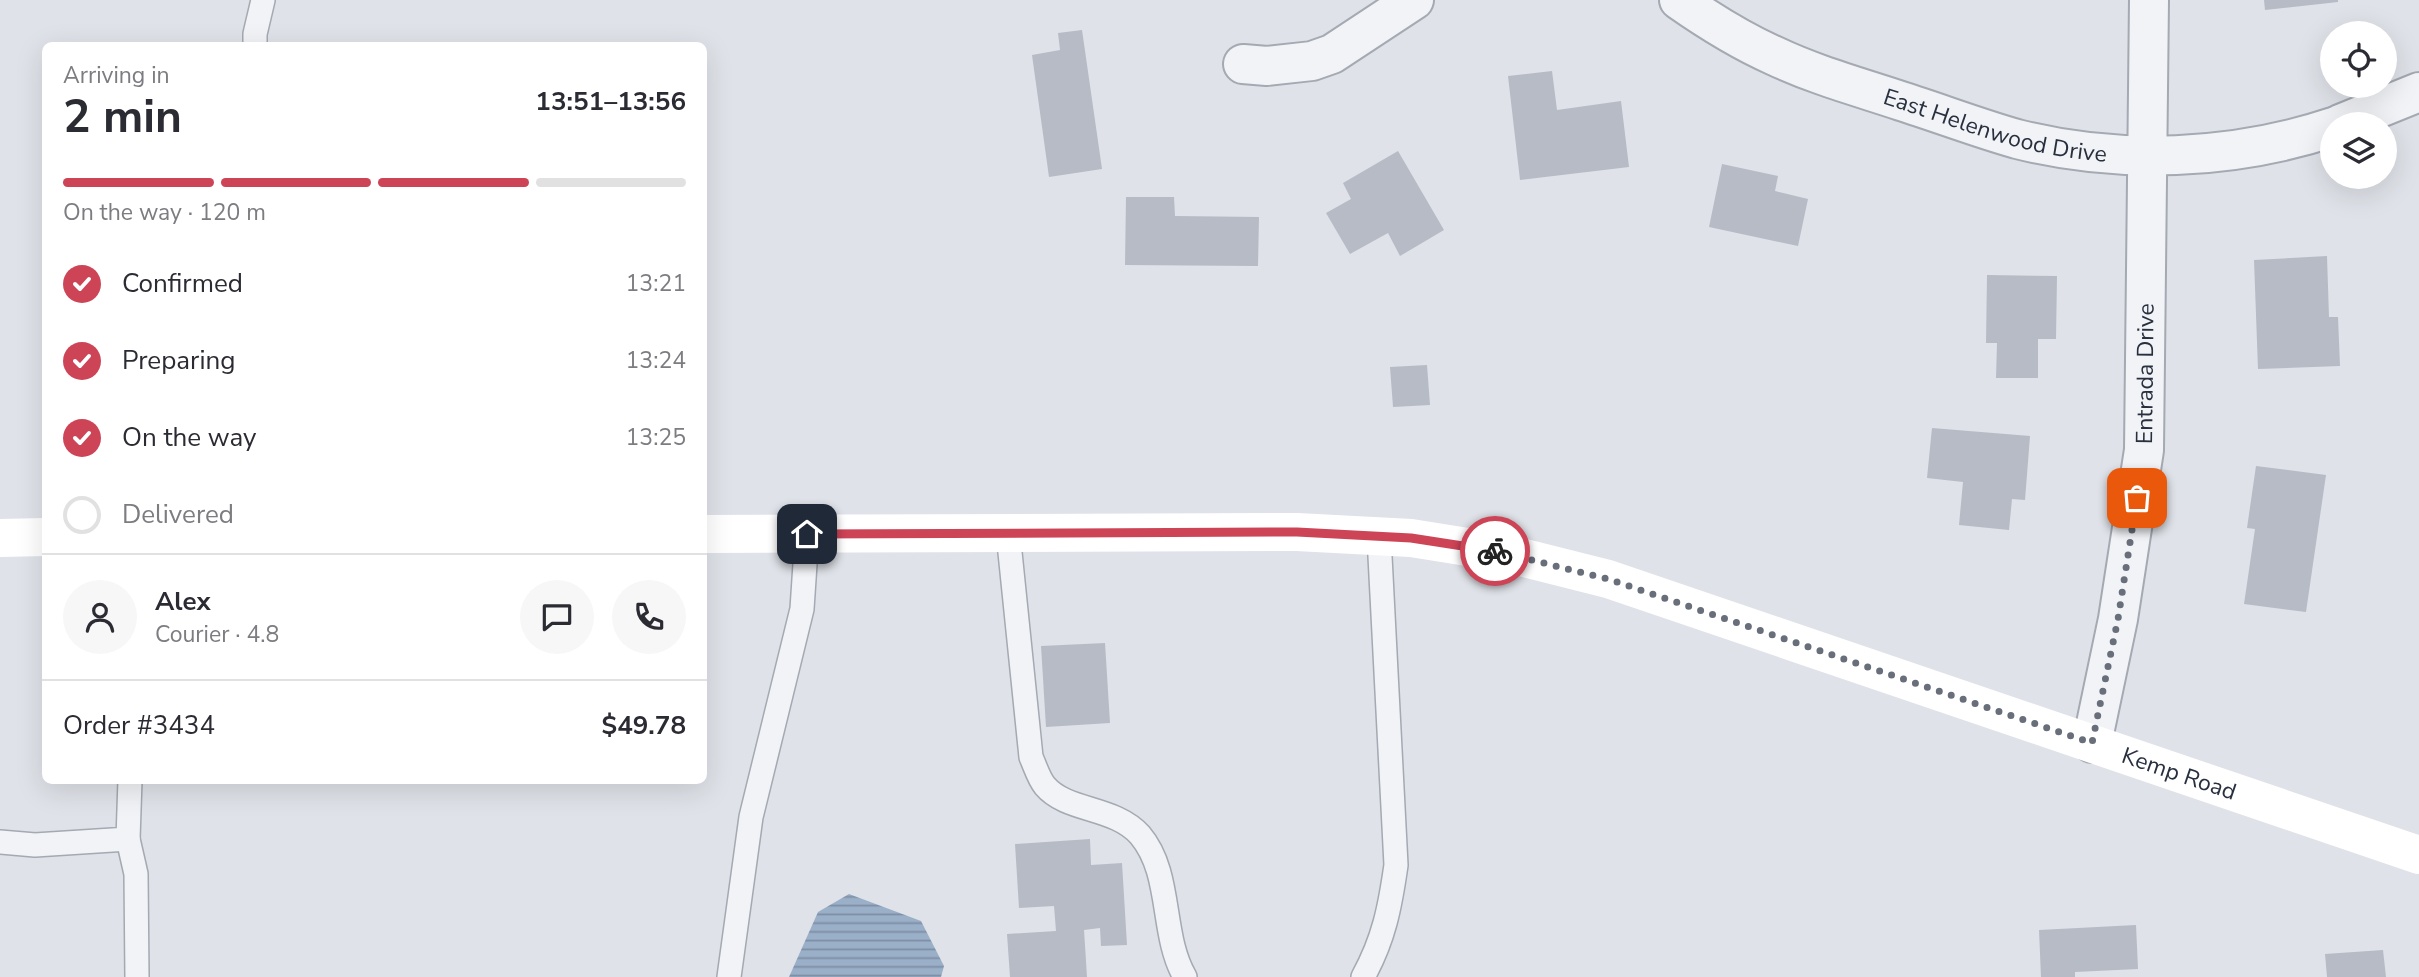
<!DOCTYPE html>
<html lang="en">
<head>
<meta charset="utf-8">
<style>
	:root { --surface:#fff; --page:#f7f7f7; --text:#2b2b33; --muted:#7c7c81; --line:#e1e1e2; --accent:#cd4456 }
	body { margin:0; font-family:"Nunito Sans",sans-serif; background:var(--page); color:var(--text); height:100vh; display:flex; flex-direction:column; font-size:26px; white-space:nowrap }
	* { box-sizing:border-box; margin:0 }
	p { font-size:23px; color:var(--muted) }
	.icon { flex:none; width:38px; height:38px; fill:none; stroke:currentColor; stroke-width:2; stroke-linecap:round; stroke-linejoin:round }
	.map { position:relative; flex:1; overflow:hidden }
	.drawer { position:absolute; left:42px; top:42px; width:665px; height:742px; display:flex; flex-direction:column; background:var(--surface); border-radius:10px; box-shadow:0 7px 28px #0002 }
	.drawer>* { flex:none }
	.buttons { position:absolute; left:2320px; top:21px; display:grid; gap:14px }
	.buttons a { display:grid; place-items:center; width:77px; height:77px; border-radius:50%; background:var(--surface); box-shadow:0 7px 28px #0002; font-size:35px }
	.pin { position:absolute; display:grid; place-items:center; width:60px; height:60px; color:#fff; margin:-30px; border-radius:14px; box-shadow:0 4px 10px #0006 }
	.courier { position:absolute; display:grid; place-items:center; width:70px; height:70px; margin:-35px; border:5px solid #cd4456; border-radius:50%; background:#fff; color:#222; box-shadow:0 2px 9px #0007 }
	.overview em { font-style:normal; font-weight:700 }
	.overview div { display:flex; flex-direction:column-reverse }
	.overview { display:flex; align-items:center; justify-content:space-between; height:119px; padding:0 21px }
	h1 { font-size:46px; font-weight:700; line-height:52px }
	.bar { display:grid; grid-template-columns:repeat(4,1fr); gap:10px 7px; align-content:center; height:84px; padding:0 21px }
	.bar i { height:9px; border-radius:5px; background:var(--line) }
	.bar .current { background:var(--accent) }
	.bar p { grid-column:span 4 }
	.line { display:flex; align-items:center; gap:18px; padding:0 21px; border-top:2px solid var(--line) }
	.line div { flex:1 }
	.round { display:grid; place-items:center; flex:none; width:74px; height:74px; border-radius:37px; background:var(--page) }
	ol { padding:0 21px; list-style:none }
	li { display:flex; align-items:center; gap:21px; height:77px }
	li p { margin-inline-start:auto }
	li .icon { padding:7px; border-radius:50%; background:var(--accent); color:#fff; stroke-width:4 }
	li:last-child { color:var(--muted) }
	li i { width:38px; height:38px; border:4px solid var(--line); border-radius:50% }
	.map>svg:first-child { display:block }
	.water { fill:url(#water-rules) }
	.building { fill:#b6bbc5 }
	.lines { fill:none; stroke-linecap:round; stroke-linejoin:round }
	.service-casing { stroke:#a4a9b2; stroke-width:26 }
	.minor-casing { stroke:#a4a9b2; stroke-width:42 }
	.service { stroke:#f1f3f6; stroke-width:23 }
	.minor { stroke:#f1f3f6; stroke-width:38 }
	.secondary { stroke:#fff; stroke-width:38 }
	.done { stroke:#686e7a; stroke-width:7; stroke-dasharray:0 12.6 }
	.route { stroke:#cd4456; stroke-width:9 }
	.labels { text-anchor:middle; stroke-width:7; stroke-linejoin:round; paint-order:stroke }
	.street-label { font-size:23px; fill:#28303f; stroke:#eef1f6 }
</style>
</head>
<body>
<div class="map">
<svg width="2419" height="977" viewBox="0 0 2419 977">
	<defs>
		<pattern id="water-rules" width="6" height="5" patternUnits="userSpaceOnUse" patternTransform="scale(1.75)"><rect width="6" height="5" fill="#9aafc8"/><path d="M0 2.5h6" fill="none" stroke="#7e8fa4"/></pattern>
	</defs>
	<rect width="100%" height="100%" fill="#dfe2e8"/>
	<path class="water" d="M849,894L921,921L944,966L941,977H789L818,912Z"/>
	<g class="building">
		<path d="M2264,0H2338V2L2265,10Z"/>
		<path d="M1082,30L1102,169L1049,177L1032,55L1060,50L1058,33Z"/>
		<path d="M1552,71L1557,110L1621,101L1629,167L1520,180L1508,76Z"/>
		<path d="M1398,151L1444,230L1400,256L1388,233L1350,254L1326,213L1351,199L1343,183Z"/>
		<path d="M1722,164L1778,176L1775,191L1808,199L1798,246L1709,227Z"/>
		<path d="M1126,197H1174L1175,216L1259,217L1258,266L1125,265Z"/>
		<path d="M2327,256L2329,317H2338L2340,366L2258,369L2254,260Z"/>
		<path d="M1987,275L2057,276L2056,339H2038V378H1996L1997,343H1986Z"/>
		<path d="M1427,365L1430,405L1393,407L1390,367Z"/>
		<path d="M1932,428L2030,436L2025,500L2012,499L2009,530L1959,525L1963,482L1927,478Z"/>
		<path d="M2256,466L2326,475L2306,612L2244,604L2255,529L2247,528Z"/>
		<path d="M1105,643L1110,723L1046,727L1041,646Z"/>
		<path d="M1090,839L1091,865L1122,863L1127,945L1101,946L1100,928L1084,930L1087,977H1010L1007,934L1056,931L1054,906L1019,908L1015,844Z"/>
		<path d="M2136,925L2138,969L2075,972V977H2041L2039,930Z"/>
		<path d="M2383,950L2386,977H2327L2325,954Z"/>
	</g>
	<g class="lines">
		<g class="service-casing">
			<g id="service">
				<path d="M255,46V34L263,0"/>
				<path d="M1008,533L1031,757C1035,766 1039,779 1045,786C1067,812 1114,806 1140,835C1173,874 1160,934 1185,977"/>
				<path d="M128,839L136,874L137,977"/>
				<path d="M0,842L35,845L128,839L130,780"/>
				<path d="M729,977L751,817L802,609L807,534"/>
				<path d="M1363,977C1384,939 1390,907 1396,865L1379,537"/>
			</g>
		</g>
		<g class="minor-casing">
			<g id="minor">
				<path id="s1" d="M1679,0C1709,21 1741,41 1775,56C1815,75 1859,87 1901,101C1939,113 1978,128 2017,139C2119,165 2234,160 2333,127"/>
				<path d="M1243,64L1267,66L1312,61L1332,54L1414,0"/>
				<path d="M2340,124L2419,92"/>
				<path id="s2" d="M2092,743L2118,619L2144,450L2149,0"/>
			</g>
		</g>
		<use href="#service" class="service"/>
		<use href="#minor" class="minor"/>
		<g class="secondary">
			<path id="s3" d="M704,534L1297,532L1411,538L1505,553L1608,579L2419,855"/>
			<path d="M0,538L46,537"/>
		</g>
	</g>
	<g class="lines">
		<path class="done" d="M1495,551L1608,579L2092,743L2118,619L2137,498"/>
		<path class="route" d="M807,534L1297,532L1411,538L1495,551"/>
	</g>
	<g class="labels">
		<g class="street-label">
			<text dy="8" stroke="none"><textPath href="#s1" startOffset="343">East Helenwood Drive</textPath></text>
			<text dy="8" stroke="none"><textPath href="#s2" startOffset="374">Entrada Drive</textPath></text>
			<text dy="8" stroke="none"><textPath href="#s3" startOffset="1512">Kemp Road</textPath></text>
		</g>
	</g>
</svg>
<div class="buttons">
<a><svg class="icon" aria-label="locate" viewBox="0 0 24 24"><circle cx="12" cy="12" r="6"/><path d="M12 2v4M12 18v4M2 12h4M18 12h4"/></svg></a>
<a><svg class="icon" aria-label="layers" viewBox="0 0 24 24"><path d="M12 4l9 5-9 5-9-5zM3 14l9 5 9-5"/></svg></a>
</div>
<div class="pin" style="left:2137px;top:498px;background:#ea580c"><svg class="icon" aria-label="bag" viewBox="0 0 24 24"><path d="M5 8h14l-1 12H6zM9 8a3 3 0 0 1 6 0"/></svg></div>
<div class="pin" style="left:807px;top:534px;background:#1f2937"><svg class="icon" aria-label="home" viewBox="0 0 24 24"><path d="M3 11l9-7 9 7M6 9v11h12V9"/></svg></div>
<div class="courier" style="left:1495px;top:551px"><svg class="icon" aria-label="bike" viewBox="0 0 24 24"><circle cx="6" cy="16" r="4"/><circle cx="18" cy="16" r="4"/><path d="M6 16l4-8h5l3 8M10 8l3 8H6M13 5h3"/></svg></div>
<section class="drawer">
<div class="overview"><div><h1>2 min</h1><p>Arriving in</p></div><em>13:51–13:56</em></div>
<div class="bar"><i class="current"></i><i class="current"></i><i class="current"></i><i></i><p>On the way · 120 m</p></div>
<ol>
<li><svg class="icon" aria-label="check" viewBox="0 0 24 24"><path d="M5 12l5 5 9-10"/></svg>Confirmed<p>13:21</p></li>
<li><svg class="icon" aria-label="check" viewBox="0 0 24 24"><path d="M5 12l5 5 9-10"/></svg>Preparing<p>13:24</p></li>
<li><svg class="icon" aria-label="check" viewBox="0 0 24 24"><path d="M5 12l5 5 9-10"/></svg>On the way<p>13:25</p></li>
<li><i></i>Delivered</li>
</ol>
<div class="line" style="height:126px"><a class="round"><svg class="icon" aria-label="person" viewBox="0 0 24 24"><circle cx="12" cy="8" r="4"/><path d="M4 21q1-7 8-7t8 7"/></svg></a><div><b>Alex</b><p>Courier · 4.8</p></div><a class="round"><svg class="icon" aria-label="chat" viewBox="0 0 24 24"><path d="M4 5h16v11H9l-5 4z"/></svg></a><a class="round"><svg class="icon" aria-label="phone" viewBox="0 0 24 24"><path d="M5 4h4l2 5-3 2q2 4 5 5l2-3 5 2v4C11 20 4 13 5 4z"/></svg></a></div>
<div class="line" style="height:91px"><div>Order #3434</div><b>$49.78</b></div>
</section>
</div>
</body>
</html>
